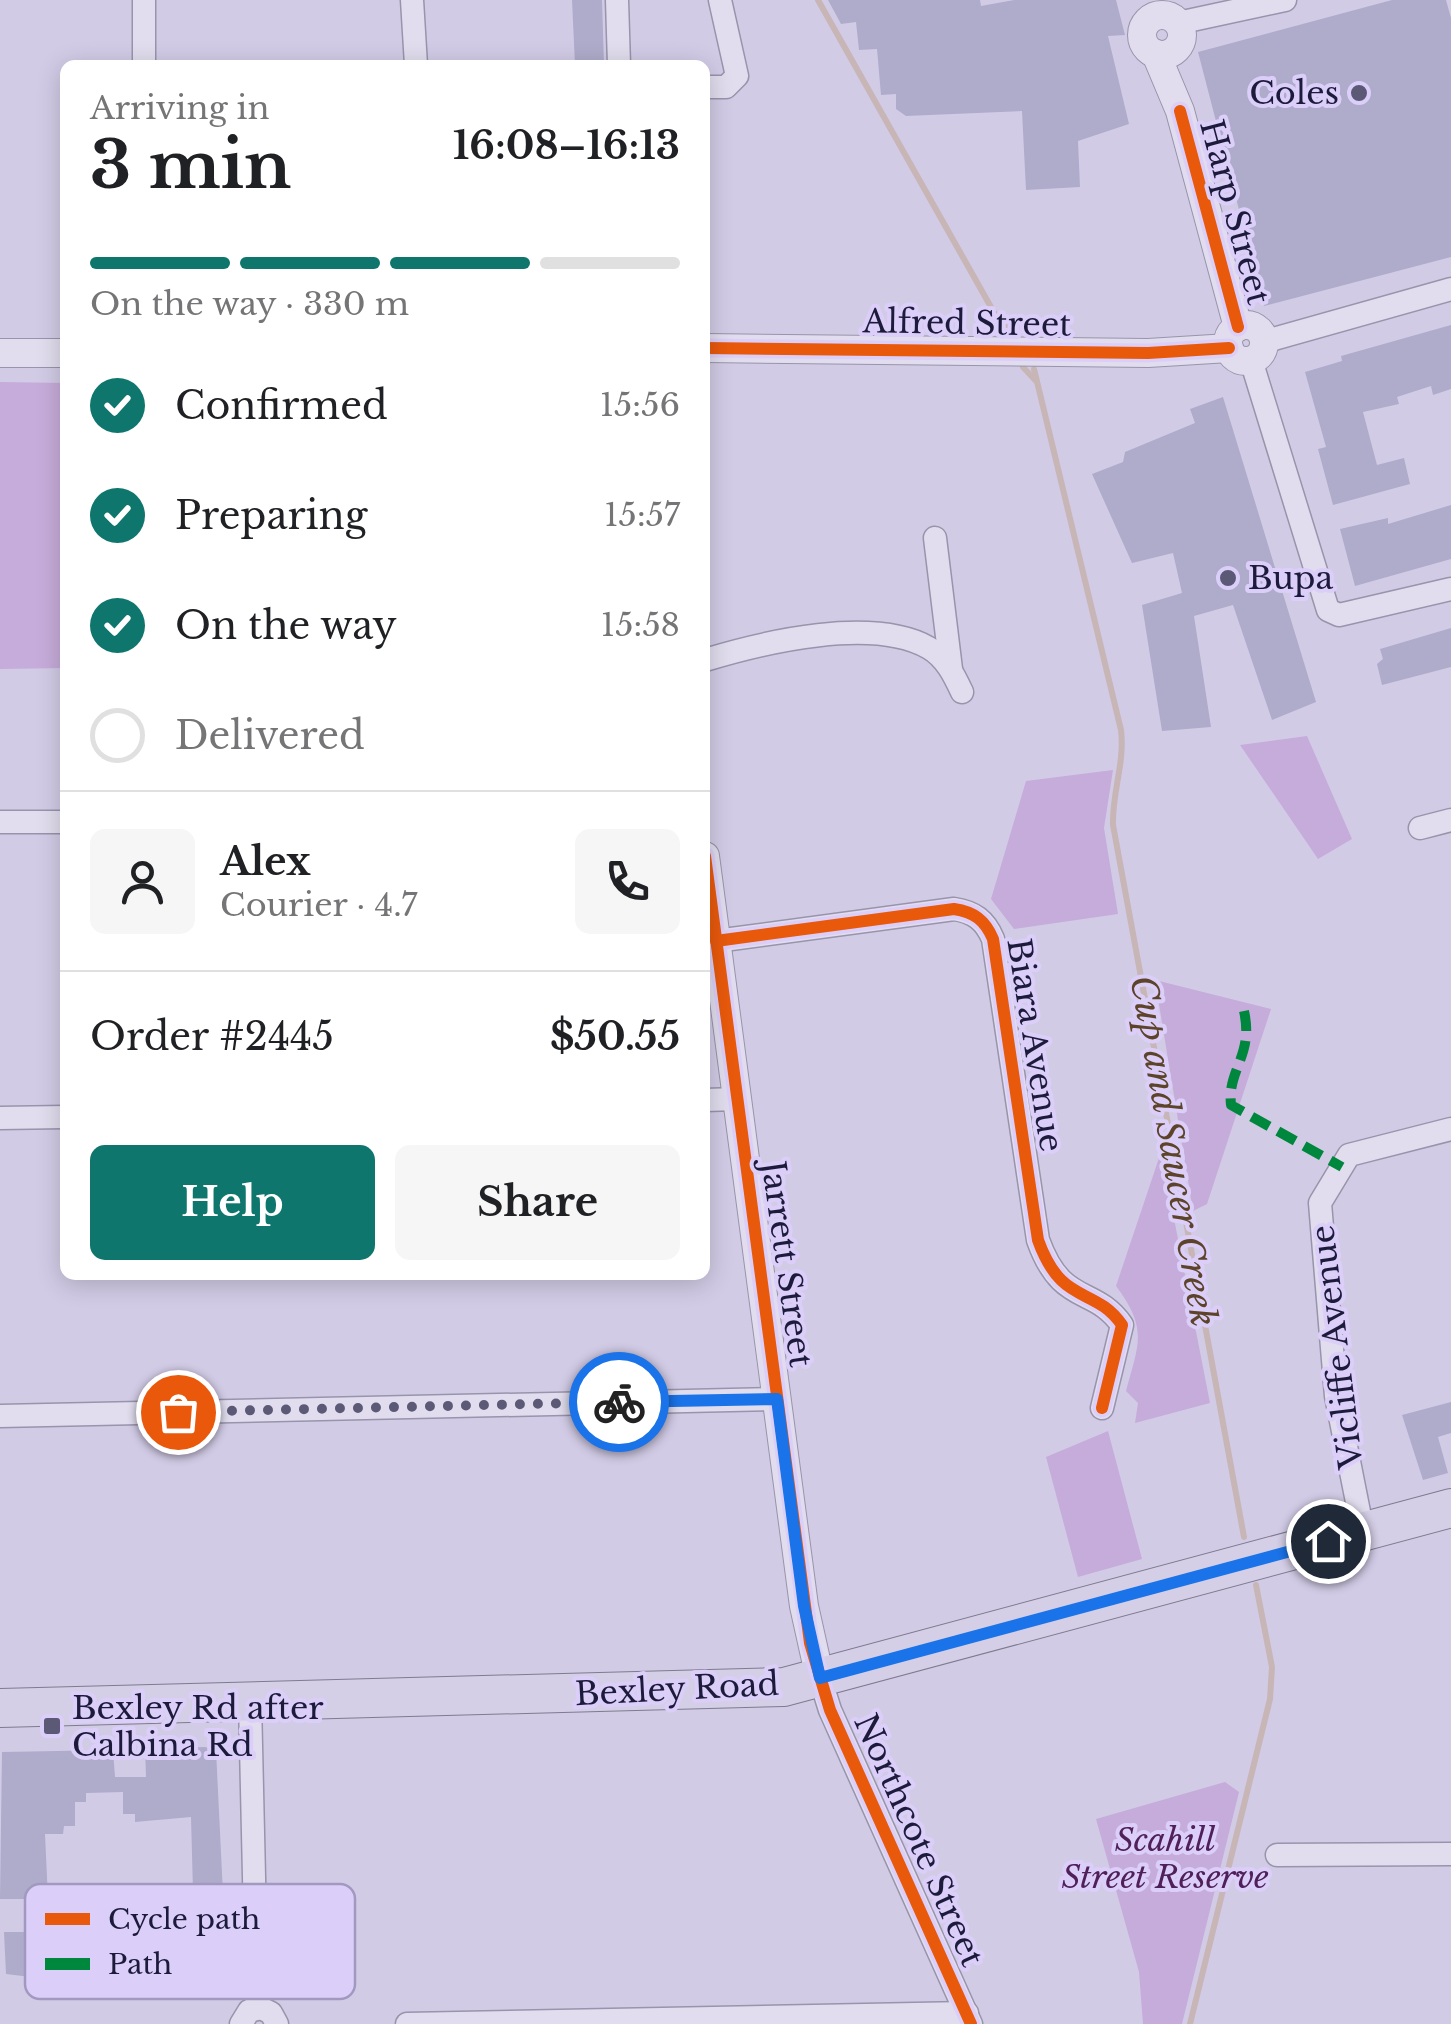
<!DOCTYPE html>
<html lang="en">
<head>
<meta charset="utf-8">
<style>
	:root { --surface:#fff; --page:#f6f6f6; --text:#202124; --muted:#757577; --line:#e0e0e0; --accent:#0f766e }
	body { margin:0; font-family:"Libre Baskerville",serif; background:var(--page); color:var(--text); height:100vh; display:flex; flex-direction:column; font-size:38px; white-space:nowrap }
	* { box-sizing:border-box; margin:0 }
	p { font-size:32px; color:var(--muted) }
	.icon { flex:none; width:55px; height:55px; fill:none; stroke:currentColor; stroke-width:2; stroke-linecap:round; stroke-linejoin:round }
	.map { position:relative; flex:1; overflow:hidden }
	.sheet { position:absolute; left:60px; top:60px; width:650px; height:1220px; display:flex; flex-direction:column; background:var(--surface); border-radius:15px; box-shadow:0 5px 25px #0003 }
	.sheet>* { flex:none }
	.pin { position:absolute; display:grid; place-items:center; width:85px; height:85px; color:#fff; margin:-42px; border:5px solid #fff; border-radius:50%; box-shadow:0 2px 10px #0007 }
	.courier { position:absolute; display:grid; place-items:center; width:100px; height:100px; margin:-50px; border:8px solid #1a73e8; border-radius:50%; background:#fff; color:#222; box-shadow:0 2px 12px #0007 }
	.headline em { font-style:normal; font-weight:700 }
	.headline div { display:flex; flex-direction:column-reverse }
	.headline { display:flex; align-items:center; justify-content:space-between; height:170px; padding:0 30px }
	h1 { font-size:65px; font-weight:700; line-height:75px }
	.bar { display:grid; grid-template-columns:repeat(4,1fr); gap:15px 10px; align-content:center; height:120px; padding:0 30px }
	.bar i { height:12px; border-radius:8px; background:var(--line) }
	.bar .on { background:var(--accent) }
	.bar p { grid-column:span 4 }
	.line { display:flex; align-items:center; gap:25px; padding:0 30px; border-top:2px solid var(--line) }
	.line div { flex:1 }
	.round { display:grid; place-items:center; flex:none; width:105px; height:105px; border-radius:15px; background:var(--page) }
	ol { padding:0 30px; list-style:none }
	li { display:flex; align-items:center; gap:30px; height:110px }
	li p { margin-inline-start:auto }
	li .icon { padding:10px; border-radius:50%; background:var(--accent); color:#fff; stroke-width:4 }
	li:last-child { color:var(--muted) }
	li i { width:55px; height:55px; border:5px solid var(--line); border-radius:50% }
	.primary-button { display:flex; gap:20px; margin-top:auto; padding:20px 30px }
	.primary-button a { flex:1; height:115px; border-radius:15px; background:var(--accent); color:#fff; font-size:40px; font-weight:700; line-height:115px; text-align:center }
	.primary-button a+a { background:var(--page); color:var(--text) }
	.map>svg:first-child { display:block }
	.green { fill:#c6acda }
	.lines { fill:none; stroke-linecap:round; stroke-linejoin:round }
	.stream { stroke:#c8b5b6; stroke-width:6 }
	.building { fill:#aeacca }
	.minor-casing { stroke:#9894ab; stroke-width:25 }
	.tertiary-casing { stroke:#9894ab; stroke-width:30 }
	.primary-casing { stroke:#7e7b90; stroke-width:40 }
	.minor { stroke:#e1ddee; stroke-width:22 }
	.tertiary { stroke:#e1ddee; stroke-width:28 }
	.primary { stroke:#d4cee6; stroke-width:38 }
	.quiet { stroke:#00873e; stroke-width:10; stroke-dasharray:20 10; stroke-linecap:butt }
	.cycleway-casing { stroke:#dbcff9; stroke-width:19 }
	.cycleway { stroke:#e8590c; stroke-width:12 }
	.done { stroke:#5c5977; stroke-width:10; stroke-dasharray:0 18 }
	.route { stroke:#1a73e8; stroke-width:12 }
	.poi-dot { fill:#5c5977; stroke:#dbcff9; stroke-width:4 }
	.labels { text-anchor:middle; stroke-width:8; stroke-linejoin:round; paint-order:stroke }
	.poi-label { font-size:32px; fill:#1d1b3b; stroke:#dbcff9; text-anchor:start }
	.street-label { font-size:32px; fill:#1d1b3b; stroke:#dbcff9 }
	.park-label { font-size:32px; font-style:italic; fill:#4f2059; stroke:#dbcff9 }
	.water-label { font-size:35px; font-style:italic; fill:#5c4329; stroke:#dbcff9 }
	.key { fill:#dbcff9; stroke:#a299c0; stroke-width:2.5 }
	.key-label { font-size:28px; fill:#1d1b3b }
</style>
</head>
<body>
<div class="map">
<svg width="1451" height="2024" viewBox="0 0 1451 2024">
	<rect width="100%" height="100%" fill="#d2cbe6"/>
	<g class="green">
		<path d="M0,382L65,383V668L0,669Z"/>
		<path d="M1307,736L1352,839L1318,859L1240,745Z"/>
		<path d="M1113,770L1104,828L1118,914L1014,929L991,899L1026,781Z"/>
		<path d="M1155,980L1271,1009L1207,1204L1193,1211Z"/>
		<path d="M1161,1152L1210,1403L1135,1423L1138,1403L1126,1391C1139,1343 1148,1329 1116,1286Z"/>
		<path d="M1108,1431L1142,1559L1078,1577L1046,1457Z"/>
		<path d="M1225,1782L1239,1792L1182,2024H1143L1139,1972L1096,1819Z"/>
	</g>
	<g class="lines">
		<g class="stream">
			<path d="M818,0L996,316L1010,328"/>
			<path d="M1023,367L1036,381"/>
			<path d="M1034,369L1121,730C1125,763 1112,792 1113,825L1244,1537"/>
			<path d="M1190,2024L1270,1699L1272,1667L1256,1585"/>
		</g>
	</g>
	<g class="building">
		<path d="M572,0H602L604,65H575Z"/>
		<path d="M828,0H980L981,6L1014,0H1116L1125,35L1108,36L1129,124L1078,141L1080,187L1026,190L1022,111L906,116L896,109V94L881,95L877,49L859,50L856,22L841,24Z"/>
		<path d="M1392,0H1446L1451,18V257L1264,306L1198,52Z"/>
		<path d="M1451,325V389L1433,395L1431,386L1397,397L1399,404L1363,412L1377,465L1404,458L1410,484L1333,505L1318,449L1326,447L1305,372L1342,361L1341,356Z"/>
		<path d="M1223,397L1316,702L1272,720L1233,605L1194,616L1211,727L1162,731L1142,605L1182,593L1173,553L1132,563L1092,474L1123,462L1125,452L1195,423L1190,409Z"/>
		<path d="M1451,505V559L1355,586L1340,529L1388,518V524Z"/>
		<path d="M1451,628V667L1382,685L1377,664L1383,659L1380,649Z"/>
		<path d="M1451,1402V1433L1438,1437L1448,1473L1423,1480L1402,1415Z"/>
		<path d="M205,1747L216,1750L225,1935L206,1936L208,1892H193L191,1817L135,1822V1814H123V1792L86,1793V1802H75V1826H64L63,1834H45L48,1899H0L2,1752L113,1750L115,1777H146L145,1749Z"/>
		<path d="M172,1902L175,1940L215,1938L214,1986L187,1987L184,1977L97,1985L6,1974L4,1932H49V1903H88L89,1928L141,1927L142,1905Z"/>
	</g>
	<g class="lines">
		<g class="minor-casing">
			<g id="minor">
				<path d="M144,0V65"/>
				<path d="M412,0L416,65"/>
				<path d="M617,0L619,65"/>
				<path d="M1178,23L1285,0"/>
				<path d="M705,87H726L737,76L720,0"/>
				<path d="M1263,342L1451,289"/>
				<path d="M1251,360L1328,610L1339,615L1451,589"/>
				<path d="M935,538L951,669"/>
				<path d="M705,660C764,642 873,616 929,648C946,658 954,675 962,692"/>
				<path d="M0,822H65"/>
				<path d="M1420,828L1451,820"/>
				<path d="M716,941L954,909C974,912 985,920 993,939L1038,1240C1062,1307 1094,1285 1122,1325L1102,1408"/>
				<path d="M705,1100L737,1099"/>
				<path d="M0,1118L65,1117"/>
				<path d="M0,1416L777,1399"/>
				<path d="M1363,1532L1336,1396L1320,1203L1349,1155L1451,1129"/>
				<path d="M820,1678L830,1710L971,2024"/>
				<path d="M250,1702L257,2008"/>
				<path d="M1277,1855L1451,1854"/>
				<path d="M241,2024L249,2011L261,2008L271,2013L277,2024"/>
				<path d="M407,2024L967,2013"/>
			</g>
		</g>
		<g class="tertiary-casing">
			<g id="tertiary">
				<circle cx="1162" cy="35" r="20"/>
				<path d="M1156,54L1180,111L1238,327"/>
				<circle cx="1246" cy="343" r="18"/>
				<path d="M705,348L1148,353L1229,348"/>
				<path d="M0,353H65"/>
				<path d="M705,856L804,1606L820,1678"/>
			</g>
		</g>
		<g class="primary-casing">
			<path id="primary" d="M0,1708L784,1687L1451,1508"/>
		</g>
		<use href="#minor" class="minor"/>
		<use href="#tertiary" class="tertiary"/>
		<use href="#primary" class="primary"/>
		<path class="quiet" d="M1244,1011C1254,1056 1227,1069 1231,1105L1342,1167"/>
		<g class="cycleway-casing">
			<g id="cycleway">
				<path d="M1180,111L1238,327"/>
				<path d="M705,348L1148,353L1229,348"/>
				<path d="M705,856L810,1643L830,1710L971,2024"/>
				<path d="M716,941L954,909C974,912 985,920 993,939L1038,1240C1062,1307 1094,1285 1122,1325L1102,1408"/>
			</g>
		</g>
		<use href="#cycleway" class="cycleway"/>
	</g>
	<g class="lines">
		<path class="done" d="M178,1412L619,1402"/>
		<path class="route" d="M619,1402L777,1399L804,1606L820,1678L1328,1541"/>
	</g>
	<g class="poi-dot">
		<circle cx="1359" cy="93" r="10"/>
		<circle cx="1228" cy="578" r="10"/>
		<rect x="42" y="1716" width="20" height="20" rx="5"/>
	</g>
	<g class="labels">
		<g class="poi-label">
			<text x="1339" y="104" text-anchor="end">Coles</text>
			<text x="1248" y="589">Bupa</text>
			<text x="72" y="1719">Bexley Rd after<tspan x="72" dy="37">Calbina Rd</tspan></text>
		</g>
		<g class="street-label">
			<text transform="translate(1235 212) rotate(75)" y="11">Harp Street</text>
			<text transform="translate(967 323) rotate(1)" y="11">Alfred Street</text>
			<text transform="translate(1035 1045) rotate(81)" y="11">Biara Avenue</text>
			<text transform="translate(787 1264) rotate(82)" y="11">Jarrett Street</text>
			<text transform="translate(1337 1347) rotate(-97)" y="11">Vicliffe Avenue</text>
			<text transform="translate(677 1689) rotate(-3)" y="11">Bexley Road</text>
			<text transform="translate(919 1840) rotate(66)" y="11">Northcote Street</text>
		</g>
		<g class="park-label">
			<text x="1165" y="1851">Scahill<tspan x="1165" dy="37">Street Reserve</tspan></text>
		</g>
		<g class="water-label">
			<text transform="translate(1173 1151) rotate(80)" y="12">Cup and Saucer Creek</text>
		</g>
	</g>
	<rect x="25" y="1884" width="330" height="115" rx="15" class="key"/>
	<rect x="45" y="1913" width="45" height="12" fill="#e8590c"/>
	<rect x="45" y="1958" width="45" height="12" fill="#00873e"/>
	<g class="key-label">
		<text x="108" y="1929">Cycle path</text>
		<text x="108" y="1974">Path</text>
	</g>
</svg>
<div class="pin" style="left:178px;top:1412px;background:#ea580c"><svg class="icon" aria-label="bag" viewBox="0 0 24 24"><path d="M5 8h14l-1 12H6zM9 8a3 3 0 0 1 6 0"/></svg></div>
<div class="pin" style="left:1328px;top:1541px;background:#1f2937"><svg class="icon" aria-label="home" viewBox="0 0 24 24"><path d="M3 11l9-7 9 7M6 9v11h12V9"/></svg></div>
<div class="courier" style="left:619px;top:1402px"><svg class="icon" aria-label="bike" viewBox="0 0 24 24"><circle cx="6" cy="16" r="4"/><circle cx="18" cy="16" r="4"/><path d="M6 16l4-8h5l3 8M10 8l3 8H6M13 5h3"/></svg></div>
<section class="sheet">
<div class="headline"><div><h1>3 min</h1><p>Arriving in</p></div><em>16:08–16:13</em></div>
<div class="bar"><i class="on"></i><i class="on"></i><i class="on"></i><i></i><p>On the way · 330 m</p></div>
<ol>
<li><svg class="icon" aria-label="check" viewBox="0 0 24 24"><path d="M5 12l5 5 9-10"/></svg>Confirmed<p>15:56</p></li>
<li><svg class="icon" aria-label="check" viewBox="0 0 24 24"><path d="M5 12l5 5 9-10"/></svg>Preparing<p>15:57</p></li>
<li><svg class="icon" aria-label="check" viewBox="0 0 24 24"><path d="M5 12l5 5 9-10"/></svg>On the way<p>15:58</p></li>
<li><i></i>Delivered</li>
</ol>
<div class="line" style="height:180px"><a class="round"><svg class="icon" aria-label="person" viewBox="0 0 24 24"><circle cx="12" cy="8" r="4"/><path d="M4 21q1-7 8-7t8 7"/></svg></a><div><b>Alex</b><p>Courier · 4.7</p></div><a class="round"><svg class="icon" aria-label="phone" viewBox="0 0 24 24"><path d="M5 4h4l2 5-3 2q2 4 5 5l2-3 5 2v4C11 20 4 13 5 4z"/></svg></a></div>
<div class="line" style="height:130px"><div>Order #2445</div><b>$50.55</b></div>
<div class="primary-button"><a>Help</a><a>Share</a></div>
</section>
</div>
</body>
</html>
